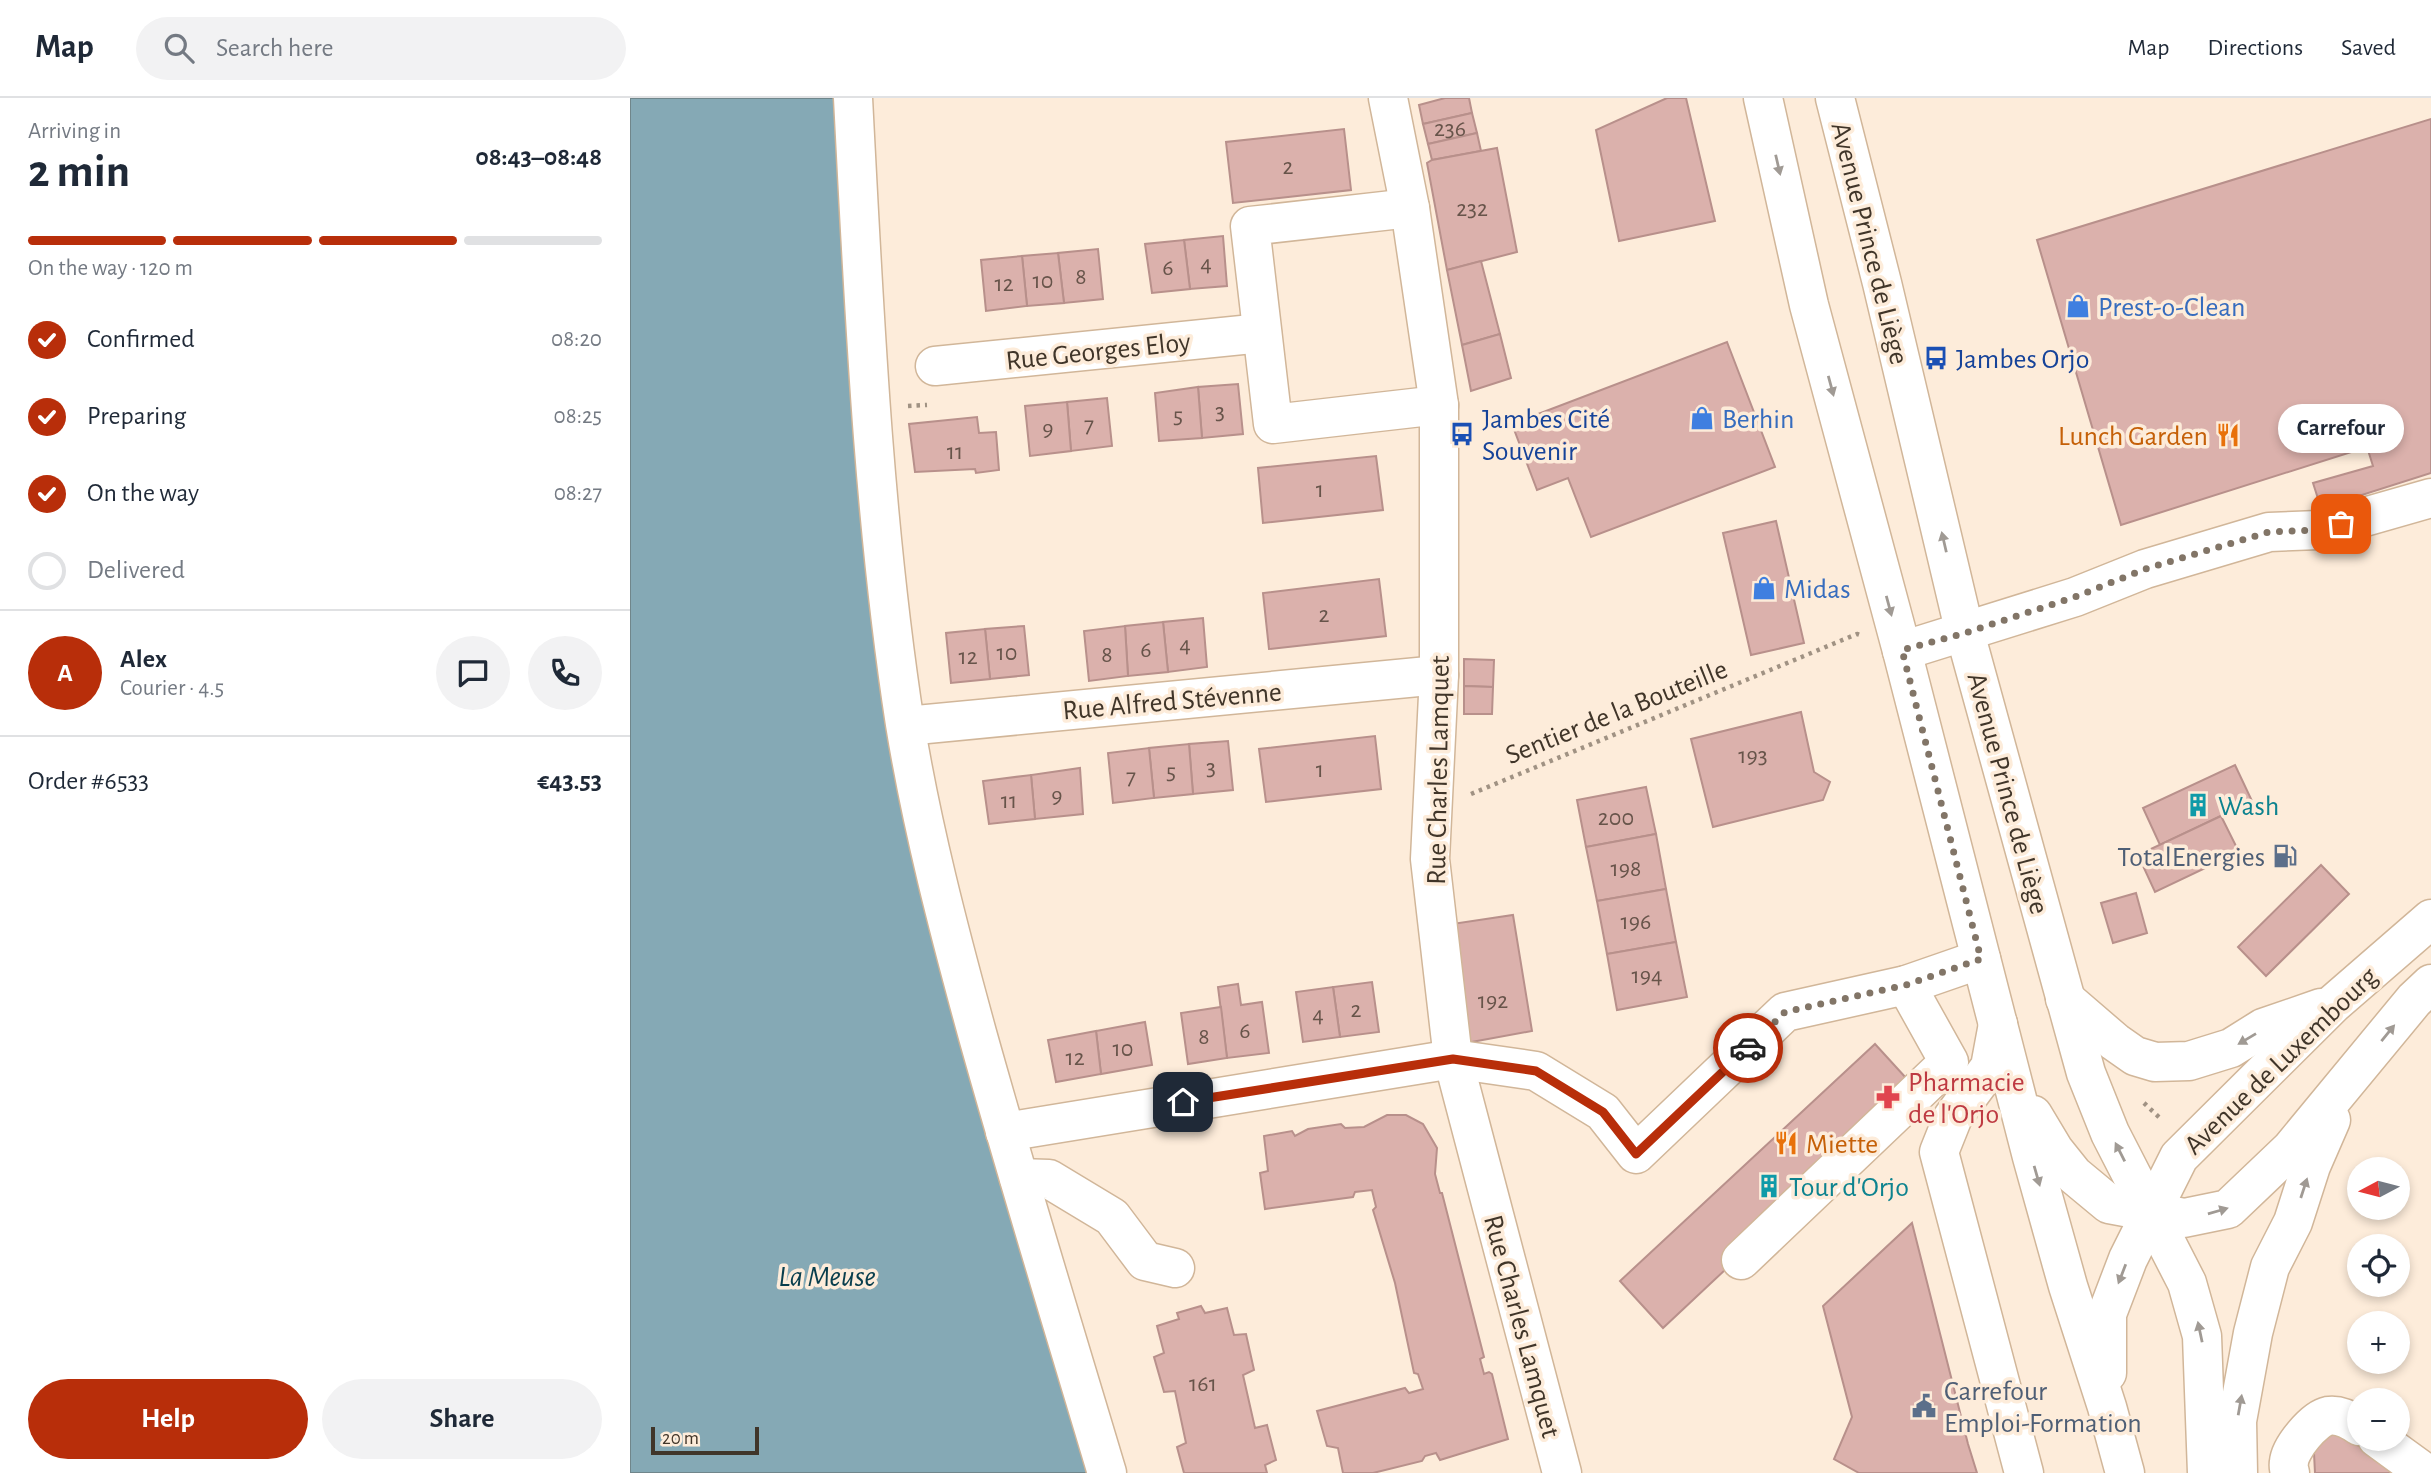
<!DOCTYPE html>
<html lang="en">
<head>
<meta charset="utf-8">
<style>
	:root { --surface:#fff; --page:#f2f2f3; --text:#1f2937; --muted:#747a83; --line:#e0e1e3; --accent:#b82e0a }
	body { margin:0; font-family:"Alegreya Sans",sans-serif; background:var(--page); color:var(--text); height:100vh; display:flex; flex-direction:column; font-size:26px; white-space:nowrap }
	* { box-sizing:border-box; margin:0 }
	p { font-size:23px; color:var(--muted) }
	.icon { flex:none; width:38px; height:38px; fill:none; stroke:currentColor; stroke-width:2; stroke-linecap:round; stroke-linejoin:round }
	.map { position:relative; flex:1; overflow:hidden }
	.drawer { display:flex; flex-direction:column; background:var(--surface); width:630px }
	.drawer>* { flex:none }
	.needle { width:46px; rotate:263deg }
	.tools { position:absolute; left:1717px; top:1059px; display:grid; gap:14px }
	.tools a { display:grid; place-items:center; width:63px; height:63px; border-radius:50%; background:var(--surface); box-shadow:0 4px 10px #0003; font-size:35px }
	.scale { position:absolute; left:21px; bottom:18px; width:108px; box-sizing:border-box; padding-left:7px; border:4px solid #403529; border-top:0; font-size:19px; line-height:24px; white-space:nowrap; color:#403529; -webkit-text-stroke:5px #fdecda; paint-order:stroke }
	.pin { position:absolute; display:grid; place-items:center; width:60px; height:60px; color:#fff; margin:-30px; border-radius:14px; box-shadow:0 4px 10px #0006 }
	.courier { position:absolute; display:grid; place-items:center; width:70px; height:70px; margin:-35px; border:5px solid #b82e0a; border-radius:50%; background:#fff; color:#222; box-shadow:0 2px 9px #0007 }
	.bubble { position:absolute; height:49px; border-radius:24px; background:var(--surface); box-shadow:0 4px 10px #0003; font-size:23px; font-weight:700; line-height:49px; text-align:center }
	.headline em { font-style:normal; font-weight:700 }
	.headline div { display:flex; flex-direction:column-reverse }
	.headline { display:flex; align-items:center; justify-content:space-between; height:119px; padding:0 28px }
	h1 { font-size:46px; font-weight:700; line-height:52px }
	.bar { display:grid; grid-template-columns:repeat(4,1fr); gap:10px 7px; align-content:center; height:84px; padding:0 28px }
	.bar i { height:9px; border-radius:5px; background:var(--line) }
	.bar .active { background:var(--accent) }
	.bar p { grid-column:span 4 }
	.line { display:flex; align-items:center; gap:18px; padding:0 28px; border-top:2px solid var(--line) }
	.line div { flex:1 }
	.round { display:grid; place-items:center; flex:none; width:74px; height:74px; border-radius:37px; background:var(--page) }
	ol { padding:0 28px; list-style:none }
	li { display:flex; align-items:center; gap:21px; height:77px }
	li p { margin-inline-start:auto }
	li .icon { padding:7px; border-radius:50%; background:var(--accent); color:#fff; stroke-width:4 }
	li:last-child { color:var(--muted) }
	li i { width:38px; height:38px; border:4px solid var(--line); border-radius:50% }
	.primary-button { display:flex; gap:14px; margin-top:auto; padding:14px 28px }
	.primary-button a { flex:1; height:80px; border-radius:42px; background:var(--accent); color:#fff; font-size:28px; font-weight:700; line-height:80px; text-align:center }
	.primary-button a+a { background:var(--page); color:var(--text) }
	header { display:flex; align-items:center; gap:42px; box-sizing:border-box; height:98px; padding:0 35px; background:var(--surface); border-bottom:2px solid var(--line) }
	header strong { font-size:33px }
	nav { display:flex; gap:38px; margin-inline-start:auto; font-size:24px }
	.search { width:490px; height:63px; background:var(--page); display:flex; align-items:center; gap:18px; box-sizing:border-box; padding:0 24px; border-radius:38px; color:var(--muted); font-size:26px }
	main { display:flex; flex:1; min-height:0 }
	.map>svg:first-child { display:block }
	.water { fill:#85a9b5; stroke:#70868b; stroke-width:2 }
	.building { fill:#dbb1ac; stroke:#b8908b; stroke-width:2 }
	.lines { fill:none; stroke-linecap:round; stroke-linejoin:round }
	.minor-casing { stroke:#d1b699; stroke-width:41 }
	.major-casing { stroke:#d1b699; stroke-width:41 }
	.path { stroke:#a09283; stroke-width:4.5; stroke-dasharray:3.5 5; stroke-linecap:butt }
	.minor { stroke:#fff; stroke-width:38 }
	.major { stroke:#fff; stroke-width:38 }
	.oneway { fill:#a09a94 }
	.done { stroke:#827567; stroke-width:7; stroke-dasharray:0 12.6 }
	.route { stroke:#b82e0a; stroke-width:9 }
	.labels { text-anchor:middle; stroke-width:7; stroke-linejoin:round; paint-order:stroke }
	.number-label { font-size:24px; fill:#67544a }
	.street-label { font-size:28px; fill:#403529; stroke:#fdecda }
	.shop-label { font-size:28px; fill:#366cbe; stroke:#fdecda; text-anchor:start }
	.transit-label { font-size:28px; fill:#164399; stroke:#fdecda; text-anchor:start }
	.food-label { font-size:28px; fill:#c56008; stroke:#fdecda; text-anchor:end }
	.culture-label { font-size:28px; fill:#0d838f; stroke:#fdecda; text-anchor:start }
	.service-label { font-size:28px; fill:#4e5e75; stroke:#fdecda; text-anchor:end }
	.health-label { font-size:28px; fill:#be3a42; stroke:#fdecda; text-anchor:start }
	.water-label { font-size:30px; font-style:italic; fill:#093e4d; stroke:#fdecda }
</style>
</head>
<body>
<header>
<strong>Map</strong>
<div class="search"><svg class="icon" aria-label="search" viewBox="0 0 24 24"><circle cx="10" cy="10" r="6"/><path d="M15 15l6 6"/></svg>Search here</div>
<nav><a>Map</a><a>Directions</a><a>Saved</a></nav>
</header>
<main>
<section class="drawer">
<div class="headline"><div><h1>2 min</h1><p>Arriving in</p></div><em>08:43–08:48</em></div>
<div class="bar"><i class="active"></i><i class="active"></i><i class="active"></i><i></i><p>On the way · 120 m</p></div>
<ol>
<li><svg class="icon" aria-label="check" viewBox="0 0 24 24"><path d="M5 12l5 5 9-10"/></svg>Confirmed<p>08:20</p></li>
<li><svg class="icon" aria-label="check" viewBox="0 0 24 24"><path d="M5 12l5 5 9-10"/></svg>Preparing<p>08:25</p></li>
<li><svg class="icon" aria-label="check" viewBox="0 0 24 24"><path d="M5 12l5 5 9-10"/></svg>On the way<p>08:27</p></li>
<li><i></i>Delivered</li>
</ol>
<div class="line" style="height:126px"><b class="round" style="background:var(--accent);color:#fff">A</b><div><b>Alex</b><p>Courier · 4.5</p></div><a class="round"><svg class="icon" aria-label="chat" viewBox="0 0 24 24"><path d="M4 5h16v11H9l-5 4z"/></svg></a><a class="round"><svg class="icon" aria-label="phone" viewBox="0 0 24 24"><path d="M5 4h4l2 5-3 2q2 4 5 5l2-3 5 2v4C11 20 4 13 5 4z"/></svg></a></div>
<div class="line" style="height:91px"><div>Order #6533</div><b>€43.53</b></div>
<div class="primary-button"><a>Help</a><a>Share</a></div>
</section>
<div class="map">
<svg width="1801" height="1375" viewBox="0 0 1801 1375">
	<rect width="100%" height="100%" fill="#fdecda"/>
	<path class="water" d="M0,0H208L234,434L462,1375H0Z"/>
	<g class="building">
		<path d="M815,0H839L842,15L793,26L789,7Z"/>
		<path d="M1037,0H1056L1085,123L989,143L966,32Z"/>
		<path d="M842,15L847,35L798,46L793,26Z"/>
		<path d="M1801,21V375L1691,410L1683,385L1743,368L1737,349L1491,427L1407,142Z"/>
		<path d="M714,31L721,92L603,105L596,44Z"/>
		<path d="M847,35L851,53L802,62L798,46Z"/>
		<path d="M867,50L887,154L817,172L797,65L802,62Z"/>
		<path d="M593,138L597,188L560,191L554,142Z"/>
		<path d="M554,142L560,191L522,195L515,146Z"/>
		<path d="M468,151L473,201L434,205L428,155Z"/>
		<path d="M428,155L434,205L397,208L392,158Z"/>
		<path d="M392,158L397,208L356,213L351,162Z"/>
		<path d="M851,163L870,236L832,247L817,172Z"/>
		<path d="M870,236L881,280L841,293L832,247Z"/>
		<path d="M1097,244L1145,369L961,439L938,380L907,392L882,326Z"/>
		<path d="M608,286L613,336L572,340L568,289Z"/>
		<path d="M568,289L572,340L529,343L525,295Z"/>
		<path d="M477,300L482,348L441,353L437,304Z"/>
		<path d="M437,304L441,353L400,358L395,308Z"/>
		<path d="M347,319L349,335L366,334L369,372L346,375L345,371L285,374L279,326Z"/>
		<path d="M746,358L753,412L633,425L628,370Z"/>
		<path d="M1146,423L1174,545L1121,557L1093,435Z"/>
		<path d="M749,481L756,538L639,551L633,495Z"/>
		<path d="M573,520L577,569L538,574L533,524Z"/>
		<path d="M533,524L538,574L498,578L495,528Z"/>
		<path d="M394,528L399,577L360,581L355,531Z"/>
		<path d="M495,528L498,578L459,583L454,533Z"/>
		<path d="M355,531L360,581L321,585L316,535Z"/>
		<path d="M834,561L864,562L863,589L834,588Z"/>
		<path d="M834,588L863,589L862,616H834Z"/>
		<path d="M1171,614L1184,674L1200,684L1193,702L1083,729L1061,641Z"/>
		<path d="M745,638L751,691L636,704L629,651Z"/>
		<path d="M598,643L603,692L563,696L559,646Z"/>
		<path d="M559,646L563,696L524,700L519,650Z"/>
		<path d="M519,650L524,700L483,705L478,655Z"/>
		<path d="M1605,667L1622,703L1530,747L1513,710Z"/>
		<path d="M450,670L453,716L405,721L401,677Z"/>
		<path d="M401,677L405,721L359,726L353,683Z"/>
		<path d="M1016,689L1026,736L956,749L947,702Z"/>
		<path d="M1591,718L1609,754L1525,794L1508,757Z"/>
		<path d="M1026,736L1036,791L967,803L956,749Z"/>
		<path d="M1691,767L1719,796L1636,878L1608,849Z"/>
		<path d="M1036,791L1046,844L977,856L967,803Z"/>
		<path d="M1506,795L1517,835L1483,845L1471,805Z"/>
		<path d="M883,817L902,933L836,945L822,826Z"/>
		<path d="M1046,844L1057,899L987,912L977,856Z"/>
		<path d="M742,884L749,934L710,939L703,889Z"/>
		<path d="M608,886L611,907L632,904L639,955L597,960L588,889Z"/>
		<path d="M703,889L710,939L673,944L666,894Z"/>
		<path d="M591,909L597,960L558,966L551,915Z"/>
		<path d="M515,924L522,967L471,976L466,933Z"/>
		<path d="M466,933L471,976L426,984L418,942Z"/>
		<path d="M1245,946L1287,992L1033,1230L990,1183Z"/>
		<path d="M757,1017H776L793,1026L807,1050L805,1076L810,1095H812L854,1259L850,1261L854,1276L859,1274L862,1276L878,1341L810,1362L806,1355L795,1358L792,1363L743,1375H713L708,1350L697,1348L687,1313L775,1290L779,1295L793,1291L788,1276L784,1275L765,1185L743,1112L746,1109L742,1092L725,1094L723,1099L635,1111L630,1075L638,1073L634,1038L662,1033L665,1038L678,1031L711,1026L715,1030L734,1029Z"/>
		<path d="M1282,1125L1338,1346L1347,1375H1229L1204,1361L1222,1319L1193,1208Z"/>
		<path d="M571,1208L575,1215L597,1210L604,1237L616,1236L624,1272L613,1277L625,1330L637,1327L646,1362L635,1367L637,1375H554L547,1349L556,1345L545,1293L534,1294L524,1259L534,1255L527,1228L549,1221L547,1215Z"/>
		<path d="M1703,1334L1713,1338L1772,1375H1685L1684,1355L1686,1345Z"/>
	</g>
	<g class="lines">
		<g class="minor-casing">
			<g id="minor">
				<path d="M223,0C234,209 243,419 275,626C292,730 319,833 347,935C388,1082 433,1228 477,1375"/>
				<path d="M758,0L780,110L809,307V577L800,761L823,961L932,1375"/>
				<path d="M780,110L620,128L643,326L809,307"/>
				<path d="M305,268L632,235"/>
				<path d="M1272,553L1445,499L1515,471L1639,434L1689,432L1801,400"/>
				<path d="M276,628L809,577"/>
				<path d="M1368,926L1360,969L1323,1019L1309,1054L1394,1375"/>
				<path d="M375,1034L823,961L906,973L973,1014L1006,1056L1155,914L1276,887L1351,861"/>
				<path d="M389,1080L419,1081L482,1119L515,1163L545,1170"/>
				<path d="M1111,1162L1319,964L1276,887"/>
				<path d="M1747,1340L1795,1375"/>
				<path d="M1660,1375C1659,1371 1658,1368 1659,1364C1660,1350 1684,1321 1698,1318C1709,1316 1720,1322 1729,1328"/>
			</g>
		</g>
		<g class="major-casing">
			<g id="major">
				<path d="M1133,0L1179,207L1272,553L1402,1059L1438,1188L1477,1309L1495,1375"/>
				<path d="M1205,0L1252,185L1335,535L1456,975L1480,1035L1557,1185L1572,1238L1577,1375"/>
				<path d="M1435,901L1485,944L1505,958L1525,964L1559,963L1601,950L1633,930L1691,910"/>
				<path d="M1403,1017L1424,1052L1444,1077L1479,1106L1554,1120L1598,1111L1661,1051L1784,902L1801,886"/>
				<path d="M1477,1275V1216L1498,1161L1549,1059L1703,906L1801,821"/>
				<path d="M1608,1375L1607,1323L1623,1235L1640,1169L1663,1124L1681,1068L1701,1022"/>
			</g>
		</g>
		<g class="path">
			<path d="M278,308L297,307"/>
			<path d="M841,696L1227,536L1230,537"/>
			<path d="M1514,1005L1532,1022"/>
		</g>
		<use href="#minor" class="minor"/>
		<use href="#major" class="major"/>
	</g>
	<defs><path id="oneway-solid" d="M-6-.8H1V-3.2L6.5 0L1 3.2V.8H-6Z" transform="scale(1.75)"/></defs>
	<g class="oneway">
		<use href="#oneway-solid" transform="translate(1148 67) rotate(77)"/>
		<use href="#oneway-solid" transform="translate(1201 288) rotate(75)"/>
		<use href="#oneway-solid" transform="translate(1314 444) rotate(-103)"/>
		<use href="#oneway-solid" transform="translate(1259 508) rotate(75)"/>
		<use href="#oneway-solid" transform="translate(1758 935) rotate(-51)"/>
		<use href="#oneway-solid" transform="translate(1617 941) rotate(149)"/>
		<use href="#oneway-solid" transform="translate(1490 1054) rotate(-117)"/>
		<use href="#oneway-solid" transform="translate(1407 1078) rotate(74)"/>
		<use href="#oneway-solid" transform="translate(1674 1090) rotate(-72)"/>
		<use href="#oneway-solid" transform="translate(1588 1113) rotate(-16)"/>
		<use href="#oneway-solid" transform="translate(1492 1176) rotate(111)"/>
		<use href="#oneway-solid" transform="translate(1570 1234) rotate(-102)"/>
		<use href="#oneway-solid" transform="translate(1610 1307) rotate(-80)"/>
	</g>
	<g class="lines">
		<path class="done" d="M1118,950L1155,914L1276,887L1351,861L1272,552L1335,535L1445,499L1515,471L1639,434L1689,432L1711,426"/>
		<path class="route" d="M553,1004L823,961L906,973L973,1014L1006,1056L1118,950"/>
	</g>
	<defs>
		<g id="shop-bare" transform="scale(1.89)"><path d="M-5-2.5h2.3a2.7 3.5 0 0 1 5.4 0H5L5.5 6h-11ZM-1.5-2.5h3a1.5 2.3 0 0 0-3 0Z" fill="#3f7fe0" stroke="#fdecda" stroke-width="2.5" paint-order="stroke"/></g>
		<g id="bus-bare" transform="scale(1.89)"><path d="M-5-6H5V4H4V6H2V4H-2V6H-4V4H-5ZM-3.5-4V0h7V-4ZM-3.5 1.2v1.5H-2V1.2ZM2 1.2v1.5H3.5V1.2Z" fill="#1a4fb4" stroke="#fdecda" stroke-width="2.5" paint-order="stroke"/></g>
		<g id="restaurant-bare" transform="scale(1.89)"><path d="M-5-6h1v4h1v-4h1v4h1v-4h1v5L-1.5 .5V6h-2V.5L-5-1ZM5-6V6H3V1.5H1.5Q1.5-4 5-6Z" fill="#e8710a" stroke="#fdecda" stroke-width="2.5" paint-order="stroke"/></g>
		<g id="building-bare" transform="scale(1.89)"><path d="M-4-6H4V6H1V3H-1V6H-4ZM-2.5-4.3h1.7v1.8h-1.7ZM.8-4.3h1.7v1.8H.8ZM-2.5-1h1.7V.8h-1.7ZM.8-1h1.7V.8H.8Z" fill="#0f9aa8" stroke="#fdecda" stroke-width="2.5" paint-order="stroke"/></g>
		<g id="fuel-bare" transform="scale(1.89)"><path d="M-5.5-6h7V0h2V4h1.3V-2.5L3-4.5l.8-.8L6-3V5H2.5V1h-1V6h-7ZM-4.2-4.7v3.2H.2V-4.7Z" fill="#5c6f8a" stroke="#fdecda" stroke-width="2.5" paint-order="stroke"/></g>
		<g id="pharmacy-bare" transform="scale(1.89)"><path d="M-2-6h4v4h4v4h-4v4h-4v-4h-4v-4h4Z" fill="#e0444e" stroke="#fdecda" stroke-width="2.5" paint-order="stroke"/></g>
		<g id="civic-bare" transform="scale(1.89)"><path d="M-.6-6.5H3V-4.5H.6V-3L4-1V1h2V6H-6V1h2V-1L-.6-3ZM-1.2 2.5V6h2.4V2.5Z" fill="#5c6f8a" stroke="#fdecda" stroke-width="2.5" paint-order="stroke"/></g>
	</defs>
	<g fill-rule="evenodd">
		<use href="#shop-bare" x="1448" y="208"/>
		<use href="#bus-bare" x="1306" y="260"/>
		<use href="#shop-bare" x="1072" y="320"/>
		<use href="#bus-bare" x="832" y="336"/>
		<use href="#restaurant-bare" x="1598" y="337"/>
		<use href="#shop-bare" x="1134" y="490"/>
		<use href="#building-bare" x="1568" y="707"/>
		<use href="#fuel-bare" x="1655" y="758"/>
		<use href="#pharmacy-bare" x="1258" y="999"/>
		<use href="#restaurant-bare" x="1156" y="1045"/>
		<use href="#building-bare" x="1139" y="1088"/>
		<use href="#civic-bare" x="1294" y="1308"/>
	</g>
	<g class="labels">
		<g class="number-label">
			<text x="820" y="38">236</text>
			<text x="658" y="76">2</text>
			<text x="842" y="118">232</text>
			<text x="576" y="173">4</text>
			<text x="538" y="177">6</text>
			<text x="451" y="186">8</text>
			<text x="413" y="190">10</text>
			<text x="374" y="193">12</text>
			<text x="590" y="321">3</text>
			<text x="548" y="325">5</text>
			<text x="459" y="334">7</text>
			<text x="418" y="338">9</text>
			<text x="325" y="361">11</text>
			<text x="690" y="399">1</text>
			<text x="694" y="524">2</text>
			<text x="555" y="554">4</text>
			<text x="516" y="559">6</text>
			<text x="377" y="562">10</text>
			<text x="477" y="564">8</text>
			<text x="338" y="566">12</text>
			<text x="1123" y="665">193</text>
			<text x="581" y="677">3</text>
			<text x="690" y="679">1</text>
			<text x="541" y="681">5</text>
			<text x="501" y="686">7</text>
			<text x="427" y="705">9</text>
			<text x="379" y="710">11</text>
			<text x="986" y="727">200</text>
			<text x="996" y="778">198</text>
			<text x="1006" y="831">196</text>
			<text x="1017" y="885">194</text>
			<text x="863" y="910">192</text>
			<text x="726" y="919">2</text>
			<text x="688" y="924">4</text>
			<text x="615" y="940">6</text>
			<text x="574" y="946">8</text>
			<text x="493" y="958">10</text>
			<text x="445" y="967">12</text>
			<text x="573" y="1293">161</text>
		</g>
		<g class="street-label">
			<text transform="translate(1241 145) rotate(76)" y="10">Avenue Prince de Liège</text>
			<text transform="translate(468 252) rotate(-6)" y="10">Rue Georges Eloy</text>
			<text transform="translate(542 602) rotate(-5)" y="10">Rue Alfred Stévenne</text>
			<text transform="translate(986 613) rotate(-22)" y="10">Sentier de la Bouteille</text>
			<text transform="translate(807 672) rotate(-89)" y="10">Rue Charles Lamquet</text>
			<text transform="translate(1379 695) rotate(75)" y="10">Avenue Prince de Liège</text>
			<text transform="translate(1650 962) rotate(-44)" y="10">Avenue de Luxembourg</text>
			<text transform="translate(893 1228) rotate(75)" y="10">Rue Charles Lamquet</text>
		</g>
		<g class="shop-label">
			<text x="1468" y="218">Prest-o-Clean</text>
			<text x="1092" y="330">Berhin</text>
			<text x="1154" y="500">Midas</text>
		</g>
		<g class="transit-label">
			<text x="1326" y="270">Jambes Orjo</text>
			<text x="852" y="330">Jambes Cité<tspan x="852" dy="32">Souvenir</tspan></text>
		</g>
		<g class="food-label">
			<text x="1578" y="347">Lunch Garden</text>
			<text x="1176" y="1055" text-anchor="start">Miette</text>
		</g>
		<g class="culture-label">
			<text x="1588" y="717">Wash</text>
			<text x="1159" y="1098">Tour d'Orjo</text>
		</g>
		<g class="service-label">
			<text x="1635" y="768">TotalEnergies</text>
			<text x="1314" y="1302" text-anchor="start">Carrefour<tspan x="1314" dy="32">Emploi-Formation</tspan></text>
		</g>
		<g class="health-label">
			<text x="1278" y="993">Pharmacie<tspan x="1278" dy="32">de l'Orjo</tspan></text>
		</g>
		<g class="water-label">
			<text x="197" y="1188">La Meuse</text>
		</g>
	</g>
</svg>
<div class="tools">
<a><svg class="needle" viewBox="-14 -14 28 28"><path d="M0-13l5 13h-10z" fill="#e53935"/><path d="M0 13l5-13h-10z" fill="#747a83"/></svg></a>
<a><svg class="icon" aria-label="locate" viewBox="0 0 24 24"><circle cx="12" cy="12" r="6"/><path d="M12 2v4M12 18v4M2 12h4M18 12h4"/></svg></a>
<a>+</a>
<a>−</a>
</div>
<div class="scale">20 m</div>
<div class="pin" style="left:1711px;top:426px;background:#ea580c"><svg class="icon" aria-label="bag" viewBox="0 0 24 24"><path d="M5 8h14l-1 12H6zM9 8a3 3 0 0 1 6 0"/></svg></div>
<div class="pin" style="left:553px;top:1004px;background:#1f2937"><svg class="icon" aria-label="home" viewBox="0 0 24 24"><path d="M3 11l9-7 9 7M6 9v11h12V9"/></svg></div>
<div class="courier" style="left:1118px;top:950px"><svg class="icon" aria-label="car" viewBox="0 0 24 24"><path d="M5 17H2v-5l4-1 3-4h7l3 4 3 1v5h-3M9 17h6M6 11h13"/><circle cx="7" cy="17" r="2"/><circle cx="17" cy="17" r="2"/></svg></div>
<div class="bubble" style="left:1648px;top:306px;width:126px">Carrefour</div>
</div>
</main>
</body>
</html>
